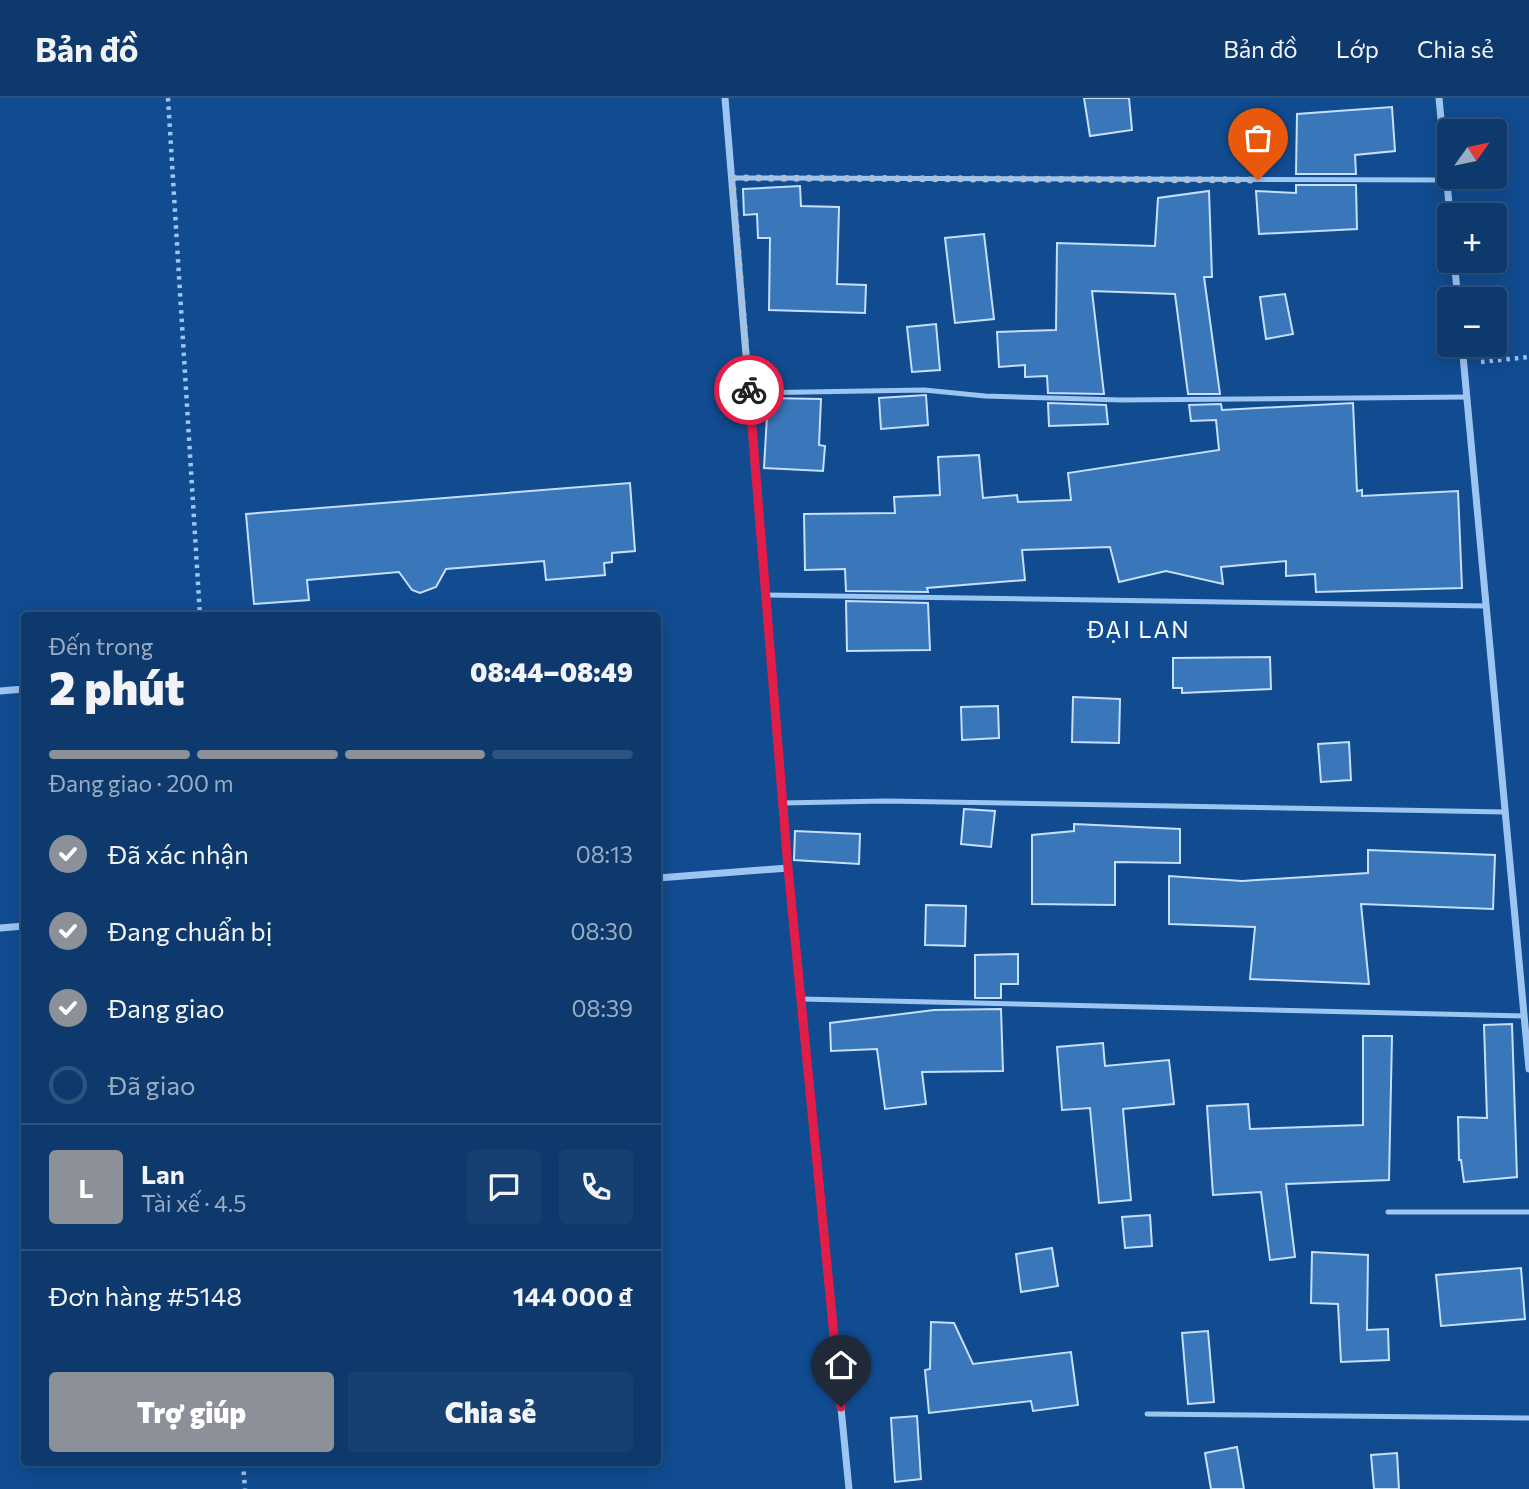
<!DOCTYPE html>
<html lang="vi">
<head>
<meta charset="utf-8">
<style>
	:root { --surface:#0d396d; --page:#164072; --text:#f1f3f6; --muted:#9aacc2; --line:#2d5380; --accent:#8c9099 }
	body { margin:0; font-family:Commissioner,sans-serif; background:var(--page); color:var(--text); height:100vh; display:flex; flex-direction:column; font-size:26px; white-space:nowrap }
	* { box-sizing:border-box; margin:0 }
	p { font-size:23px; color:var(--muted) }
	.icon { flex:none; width:38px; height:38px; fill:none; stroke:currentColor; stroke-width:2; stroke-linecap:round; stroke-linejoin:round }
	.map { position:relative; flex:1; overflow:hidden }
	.side { position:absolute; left:21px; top:514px; width:640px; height:854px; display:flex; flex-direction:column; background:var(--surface); border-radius:7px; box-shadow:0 4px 18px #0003,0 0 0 2px var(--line) }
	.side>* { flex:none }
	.needle { width:46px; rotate:57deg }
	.fabs { position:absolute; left:1437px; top:21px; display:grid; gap:14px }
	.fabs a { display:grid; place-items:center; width:70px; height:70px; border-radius:7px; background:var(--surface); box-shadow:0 4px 18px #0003,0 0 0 2px var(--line); font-size:35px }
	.pin { position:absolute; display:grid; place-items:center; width:60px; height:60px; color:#fff; margin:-72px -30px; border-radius:50% 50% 50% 0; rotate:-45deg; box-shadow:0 0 7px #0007 }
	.pin .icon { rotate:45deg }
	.courier { position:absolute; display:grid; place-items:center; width:70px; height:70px; margin:-35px; border:5px solid #e11d48; border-radius:50%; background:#fff; color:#222; box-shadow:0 2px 9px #0007 }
	.head em { font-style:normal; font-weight:800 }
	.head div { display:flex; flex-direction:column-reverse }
	.head { display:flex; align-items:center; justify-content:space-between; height:119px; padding:0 28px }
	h1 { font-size:46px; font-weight:800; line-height:52px }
	.bar { display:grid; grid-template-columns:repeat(4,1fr); gap:10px 7px; align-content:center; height:84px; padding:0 28px }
	.bar i { height:9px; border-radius:5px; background:var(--line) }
	.bar .current { background:var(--accent) }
	.bar p { grid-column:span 4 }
	.line { display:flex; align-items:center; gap:18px; padding:0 28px; border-top:2px solid var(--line) }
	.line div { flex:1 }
	.round { display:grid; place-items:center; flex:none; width:74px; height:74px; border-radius:7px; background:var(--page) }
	ol { padding:0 28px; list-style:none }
	li { display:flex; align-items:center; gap:21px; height:77px }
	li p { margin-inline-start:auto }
	li .icon { padding:7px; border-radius:50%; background:var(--accent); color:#fff; stroke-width:4 }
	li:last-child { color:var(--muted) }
	li i { width:38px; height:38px; border:4px solid var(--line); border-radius:50% }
	.primary-button { display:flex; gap:14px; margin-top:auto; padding:14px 28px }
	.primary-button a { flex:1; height:80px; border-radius:7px; background:var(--accent); color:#fff; font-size:28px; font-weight:800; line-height:80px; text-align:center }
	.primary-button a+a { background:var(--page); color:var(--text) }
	header { display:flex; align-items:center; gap:42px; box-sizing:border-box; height:98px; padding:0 35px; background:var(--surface); border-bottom:2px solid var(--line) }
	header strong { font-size:33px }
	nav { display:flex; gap:38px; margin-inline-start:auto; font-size:24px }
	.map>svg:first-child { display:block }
	.building { fill:#3a76ba; stroke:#c5dffd; stroke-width:2 }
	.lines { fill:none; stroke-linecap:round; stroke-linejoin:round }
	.path { stroke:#9dc5f2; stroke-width:4.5; stroke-dasharray:3.5 5; stroke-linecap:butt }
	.service { stroke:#9dc5f2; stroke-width:5 }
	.minor { stroke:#9dc5f2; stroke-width:7 }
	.done { stroke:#acc0d8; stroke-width:7; stroke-dasharray:0 12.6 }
	.route { stroke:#e11d48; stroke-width:9 }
	.labels { text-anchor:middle; stroke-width:6; stroke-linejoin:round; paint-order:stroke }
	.neighbourhood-label { font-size:23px; letter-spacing:2px; fill:#fff; stroke:#114c91 }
</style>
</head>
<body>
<header>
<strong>Bản đồ</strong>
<nav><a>Bản đồ</a><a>Lớp</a><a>Chia sẻ</a></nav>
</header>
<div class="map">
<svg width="1529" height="1391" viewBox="0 0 1529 1391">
	<rect width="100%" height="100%" fill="#114c91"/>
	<g class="building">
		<path d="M1084,0H1129L1132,32L1090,38Z"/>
		<path d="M1392,9L1395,53L1355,57L1356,76H1296L1297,16Z"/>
		<path d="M1296,87H1356L1357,131L1259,136L1256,93L1296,95Z"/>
		<path d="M800,88L801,108L839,109L837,186L866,187L865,215L769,212L770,140H758L757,116L744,117L743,91Z"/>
		<path d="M1209,93L1212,179H1204L1220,296H1188L1175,196L1092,193L1104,296L1048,295L1047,278L1025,279V267L999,269L997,234L1056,232L1057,145L1155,148L1158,100Z"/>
		<path d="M984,136L994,221L955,225L945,140Z"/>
		<path d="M1285,196L1293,236L1266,241L1260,199Z"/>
		<path d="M936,226L940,272L912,274L907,229Z"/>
		<path d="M926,297L928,327L881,331L879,300Z"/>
		<path d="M768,300L821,301L819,347L825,348L823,373L764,370Z"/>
		<path d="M1048,305L1106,307L1108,326L1049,328Z"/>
		<path d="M1353,305L1357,393L1362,392V398L1458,393L1462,490L1316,494L1315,476L1286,478V463L1221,469L1223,486L1166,473L1119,484L1110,449L1022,452L1025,482L927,490L928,494L846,493L845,471L805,472L804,416L895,415L894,399L940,397L938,359L979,357L983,400L1017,397L1018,404L1071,402L1068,375L1219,352L1216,322L1191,323L1189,307L1221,306L1222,312Z"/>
		<path d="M630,385L635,453L612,455V464L604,465L605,477L546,482L544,463L446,471L436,489L420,495L412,492L399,474L307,482L309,502L254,506L246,416Z"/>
		<path d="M846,503L928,505L930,552L847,553Z"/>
		<path d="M1270,559L1271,591L1182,595V590H1173V560Z"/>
		<path d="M1073,599L1120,601L1119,645L1072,644Z"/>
		<path d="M998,608L999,640L962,642L961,609Z"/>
		<path d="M1349,644L1351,682L1321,684L1318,646Z"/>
		<path d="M964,711L995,713L991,749L961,746Z"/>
		<path d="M1074,726L1180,731V765L1115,764V807L1032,806V737L1074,733Z"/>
		<path d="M795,733L860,736L859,766L794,762Z"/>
		<path d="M1368,752L1495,757L1493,811L1361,806L1369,886L1250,881L1255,829L1169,826V778L1242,783L1368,775Z"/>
		<path d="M926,807L966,808L965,848L925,847Z"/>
		<path d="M1018,856V886H1001V900H975V857Z"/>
		<path d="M1001,911L1003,973L922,974L926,1006L885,1011L877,951L831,953L830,925L934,912Z"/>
		<path d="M1512,926L1517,1079L1464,1084L1461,1062H1459L1458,1019L1487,1020L1484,927Z"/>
		<path d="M1363,938H1392L1389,1082L1286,1086L1295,1159L1270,1162L1261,1094L1213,1097L1207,1008L1248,1006L1250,1031L1363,1027Z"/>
		<path d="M1103,945L1105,968L1169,962L1174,1006L1123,1011L1131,1102L1099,1105L1090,1010L1062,1012L1057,949Z"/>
		<path d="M1150,1117L1152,1148L1125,1150L1122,1119Z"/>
		<path d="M1052,1150L1058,1188L1021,1194L1016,1156Z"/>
		<path d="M1312,1154L1368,1157L1367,1232L1388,1231L1389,1262L1341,1264L1338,1206L1311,1205Z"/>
		<path d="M1521,1170L1525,1221L1441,1228L1436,1177Z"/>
		<path d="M931,1224L954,1225L973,1266L1071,1254L1078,1307L1033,1313L1031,1303L929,1315L925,1272L930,1271Z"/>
		<path d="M1208,1233L1214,1304L1188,1306L1182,1235Z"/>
		<path d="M917,1318L921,1381L895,1384L891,1320Z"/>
		<path d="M1237,1349L1244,1391H1211L1205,1355Z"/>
		<path d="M1397,1355L1399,1391H1374L1371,1357Z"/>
	</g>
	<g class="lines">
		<g class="path">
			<path d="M168,0L200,518"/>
			<path d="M1481,264L1529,259"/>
			<path d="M243,1365L245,1391"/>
		</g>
		<g class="service">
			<path d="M732,80L1447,82"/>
			<path d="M749,295L924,292L985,298L1121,302L1467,299"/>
			<path d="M766,497L1486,508"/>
			<path d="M782,705L886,703L1505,714"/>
			<path d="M801,901L1524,918"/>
			<path d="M1388,1114H1529"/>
			<path d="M1147,1316L1529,1320"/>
		</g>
		<g class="minor">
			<path d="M725,0L788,770L849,1391"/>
			<path d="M1439,0L1450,117"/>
			<path d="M1454,163L1458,201"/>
			<path d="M1462,247L1529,971"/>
			<path d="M0,593L24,591"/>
			<path d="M658,780L788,770"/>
			<path d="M0,830L24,828"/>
		</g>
	</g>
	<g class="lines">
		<path class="done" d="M749,292L732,80L1258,82"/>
		<path class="route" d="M749,292L788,770L841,1309"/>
	</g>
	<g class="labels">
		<g class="neighbourhood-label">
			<text x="1139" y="540">ĐẠI LAN</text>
		</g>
	</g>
</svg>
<div class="fabs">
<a><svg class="needle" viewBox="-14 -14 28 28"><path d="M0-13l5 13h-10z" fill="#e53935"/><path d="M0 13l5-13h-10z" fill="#9aacc2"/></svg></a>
<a>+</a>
<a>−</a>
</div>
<div class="pin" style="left:1258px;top:82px;background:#ea580c"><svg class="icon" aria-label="bag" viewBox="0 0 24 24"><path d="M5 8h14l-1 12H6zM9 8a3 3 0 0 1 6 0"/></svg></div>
<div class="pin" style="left:841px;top:1309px;background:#1f2937"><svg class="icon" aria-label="home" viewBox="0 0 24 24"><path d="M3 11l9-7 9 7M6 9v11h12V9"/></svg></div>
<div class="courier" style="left:749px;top:292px"><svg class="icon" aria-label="bike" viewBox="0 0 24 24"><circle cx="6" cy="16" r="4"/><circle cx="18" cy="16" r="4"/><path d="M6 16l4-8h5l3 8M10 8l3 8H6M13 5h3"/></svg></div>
<section class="side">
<div class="head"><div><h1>2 phút</h1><p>Đến trong</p></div><em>08:44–08:49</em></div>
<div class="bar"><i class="current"></i><i class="current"></i><i class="current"></i><i></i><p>Đang giao · 200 m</p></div>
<ol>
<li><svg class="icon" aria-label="check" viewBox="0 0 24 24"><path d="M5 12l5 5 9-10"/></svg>Đã xác nhận<p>08:13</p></li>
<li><svg class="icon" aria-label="check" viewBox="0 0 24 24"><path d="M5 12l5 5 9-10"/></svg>Đang chuẩn bị<p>08:30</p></li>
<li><svg class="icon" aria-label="check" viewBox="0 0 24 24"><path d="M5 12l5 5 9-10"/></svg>Đang giao<p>08:39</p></li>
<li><i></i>Đã giao</li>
</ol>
<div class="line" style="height:126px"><b class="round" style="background:var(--accent);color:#fff">L</b><div><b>Lan</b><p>Tài xế · 4.5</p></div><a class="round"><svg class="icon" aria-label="chat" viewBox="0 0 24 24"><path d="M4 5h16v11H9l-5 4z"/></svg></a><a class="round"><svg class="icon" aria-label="phone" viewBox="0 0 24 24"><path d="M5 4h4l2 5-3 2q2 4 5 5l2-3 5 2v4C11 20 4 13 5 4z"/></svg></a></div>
<div class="line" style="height:91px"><div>Đơn hàng #5148</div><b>144 000 ₫</b></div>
<div class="primary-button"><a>Trợ giúp</a><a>Chia sẻ</a></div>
</section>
</div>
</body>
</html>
